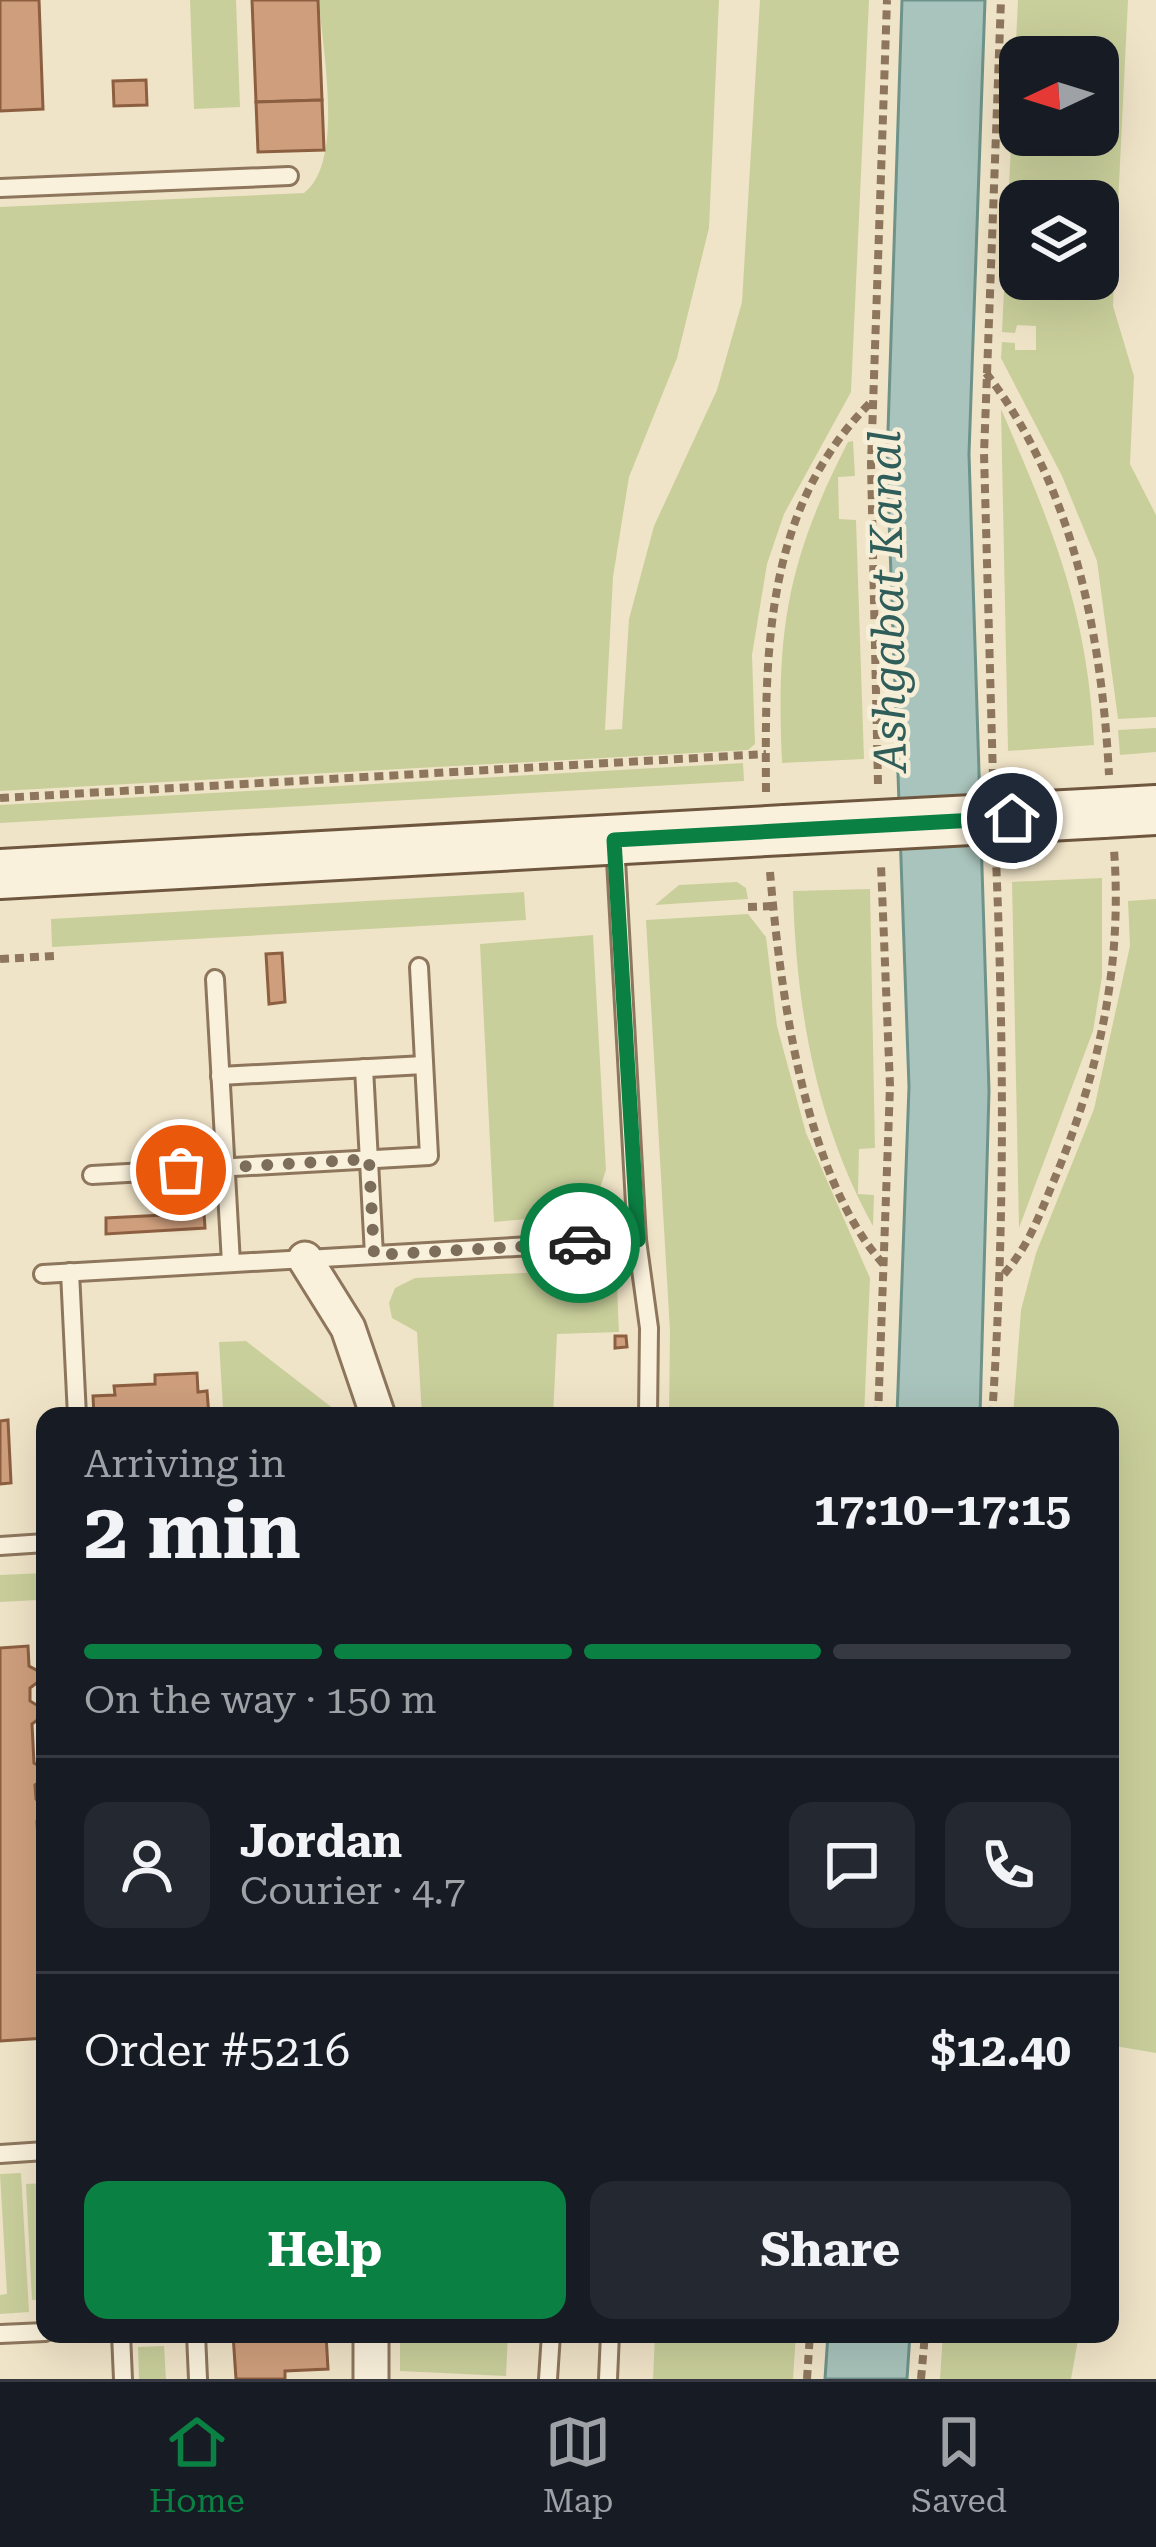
<!DOCTYPE html>
<html lang="en">
<head>
<meta charset="utf-8">
<style>
	:root { --surface:#171b24; --page:#242831; --text:#f1f3f6; --muted:#9ea1a6; --line:#363941; --accent:#0b8043 }
	body { margin:0; font-family:"Roboto Serif",serif; background:var(--page); color:var(--text); height:100vh; display:flex; flex-direction:column; font-size:45px; white-space:nowrap }
	* { box-sizing:border-box; margin:0 }
	p { font-size:39px; color:var(--muted) }
	.icon { flex:none; width:66px; height:66px; fill:none; stroke:currentColor; stroke-width:2; stroke-linecap:round; stroke-linejoin:round }
	.map { position:relative; flex:1; overflow:hidden }
	.panel { position:absolute; left:36px; top:1407px; width:1083px; height:936px; display:flex; flex-direction:column; background:var(--surface); border-radius:24px; box-shadow:0 12px 48px #0002 }
	.panel>* { flex:none }
	.needle { width:78px; rotate:266deg }
	.tools { position:absolute; left:999px; top:36px; display:grid; gap:24px }
	.tools a { display:grid; place-items:center; width:120px; height:120px; border-radius:24px; background:var(--surface); box-shadow:0 12px 48px #0002; font-size:60px }
	.pin { position:absolute; display:grid; place-items:center; width:102px; height:102px; color:#fff; margin:-51px; border:6px solid #fff; border-radius:50%; box-shadow:0 3px 12px #0007 }
	.courier { position:absolute; display:grid; place-items:center; width:120px; height:120px; margin:-60px; border:9px solid #0b8043; border-radius:50%; background:#fff; color:#222; box-shadow:0 3px 15px #0007 }
	.overview em { font-style:normal; font-weight:700 }
	.overview div { display:flex; flex-direction:column-reverse }
	.overview { display:flex; align-items:center; justify-content:space-between; height:204px; padding:0 48px }
	h1 { font-size:78px; font-weight:700; line-height:90px }
	.bar { display:grid; grid-template-columns:repeat(4,1fr); gap:18px 12px; align-content:center; height:144px; padding:0 48px }
	.bar i { height:15px; border-radius:9px; background:var(--line) }
	.bar .on { background:var(--accent) }
	.bar p { grid-column:span 4 }
	.line { display:flex; align-items:center; gap:30px; padding:0 48px; border-top:3px solid var(--line) }
	.line div { flex:1 }
	.round { display:grid; place-items:center; flex:none; width:126px; height:126px; border-radius:24px; background:var(--page) }
	.button { display:flex; gap:24px; margin-top:auto; padding:24px 48px }
	.button a { flex:1; height:138px; border-radius:24px; background:var(--accent); color:#fff; font-size:48px; font-weight:700; line-height:138px; text-align:center }
	.button a+a { background:var(--page); color:var(--text) }
	.dock { display:flex; justify-content:space-around; align-items:center; height:168px; border-top:3px solid var(--line); background:var(--surface); font-size:33px; color:var(--muted) }
	.dock a { display:grid; justify-items:center; gap:6px }
	.dock .on { color:var(--accent) }
	.map>svg:first-child { display:block }
	.green { fill:#c9cf9b; fill-rule:evenodd }
	.water { fill:#a9c4bc; stroke:#6f938a; stroke-width:3 }
	.building { fill:#cf9f7d; stroke:#8d5f41; stroke-width:3 }
	.lines { fill:none; stroke-linecap:round; stroke-linejoin:round }
	.lane-casing { stroke:#8d765c; stroke-width:22 }
	.street-casing { stroke:#8d765c; stroke-width:39 }
	.secondary-casing { stroke:#6f573f; stroke-width:54 }
	.path { stroke:#8d765c; stroke-width:8; stroke-dasharray:9 6; stroke-linecap:butt }
	.lane { stroke:#faf1dc; stroke-width:16 }
	.street { stroke:#faf1dc; stroke-width:33 }
	.secondary { stroke:#faf1dc; stroke-width:48 }
	.secondary-bridge-casing { stroke:#6f573f; stroke-width:54; stroke-linecap:butt }
	.secondary-bridge { stroke:#faf1dc; stroke-width:48 }
	.done { stroke:#7c6e5b; stroke-width:12; stroke-dasharray:0 21.6 }
	.route { stroke:#0b8043; stroke-width:15 }
	.labels { text-anchor:middle; stroke-width:9; stroke-linejoin:round; paint-order:stroke }
	.water-label { font-size:45px; font-style:italic; fill:#2f5d5a; stroke:#f7eed8 }
</style>
</head>
<body>
<div class="map">
<svg width="1156" height="2379" viewBox="0 0 1156 2379">
	<rect width="100%" height="100%" fill="#f0e4c8"/>
	<g class="green">
		<path d="M190,0H236L240,107L194,109Z"/>
		<path d="M319,0H719L709,228L677,358L629,477L613,577L605,730L622,729L629,619L654,526L717,390L742,302L760,0H869L851,392L784,514L767,564L752,655L755,744L748,750L0,791V207L304,193C345,162 322,49 319,0Z"/>
		<path d="M1018,0H1128L1113,306L1134,376L1130,464L1156,515V717L1118,719L1097,561L1062,476L1001,358L1002,342L1015,343V350H1036V326L1017,325L1015,333L1002,332ZM1020,57H1098V135H1020ZM1020,201H1098V279H1020Z"/>
		<path d="M1001,409C1053,529 1088,612 1094,745L1008,751Z"/>
		<path d="M853,441L855,476L838,477L839,519L856,520L864,759L782,763C776,631 787,561 848,442Z"/>
		<path d="M1156,728V752L1120,755L1118,730Z"/>
		<path d="M743,763L744,781L0,823V805Z"/>
		<path d="M1102,878V977L1093,1031L1019,1228L1012,882Z"/>
		<path d="M737,882L746,888L748,899L655,905L679,885Z"/>
		<path d="M870,889L875,1148L859,1149L858,1194L874,1195L873,1226C816,1123 796,1007 793,891Z"/>
		<path d="M524,892L526,920L52,947L51,919Z"/>
		<path d="M1156,899V2053L1115,2046L1110,2085V1416H1013L1021,1310L1036,1253L1094,1109L1130,946L1128,901Z"/>
		<path d="M748,914L766,937L777,1026L806,1133L870,1278L864,1416H669L670,1331L646,920Z"/>
		<path d="M593,935L606,1170L598,1194L579,1214L494,1222L480,944Z"/>
		<path d="M607,1269L617,1287L619,1332L557,1334L553,1416H422L417,1332L392,1318L389,1303L395,1288L415,1278Z"/>
		<path d="M246,1341L343,1416H232L231,1407L223,1408L219,1342Z"/>
		<path d="M45,1573V1620L38,1600L0,1602V1575Z"/>
		<path d="M21,2173L29,2312L0,2314V2295L7,2294L0,2174Z"/>
		<path d="M45,2183V2299L32,2300L26,2184Z"/>
		<path d="M400,2334H508L506,2376L400,2371Z"/>
		<path d="M655,2334H796L793,2379H653Z"/>
		<path d="M943,2334H1079L1071,2379H940Z"/>
		<path d="M164,2346L166,2379H139L138,2347Z"/>
	</g>
	<g class="water">
		<path d="M902,0H985L969,454L989,1091L980,1416H897L909,1087L887,462Z"/>
		<path d="M828,2334H910L907,2379H825Z"/>
	</g>
	<g class="building">
		<path d="M0,0H39L43,109L0,111Z"/>
		<path d="M252,0H318L322,100L256,102Z"/>
		<path d="M146,80L147,105L114,106L113,81Z"/>
		<path d="M322,100L324,150L258,152L256,102Z"/>
		<path d="M282,953L285,1002L269,1004L266,954Z"/>
		<path d="M204,1213L205,1228L106,1234V1218Z"/>
		<path d="M615,1336H626L627,1347L615,1348Z"/>
		<path d="M197,1373L198,1392L207,1391L209,1416H94L93,1396L115,1395L114,1386L155,1384V1375Z"/>
		<path d="M8,1420L11,1483L0,1484V1421Z"/>
		<path d="M28,1646L29,1666L38,1671V1682L30,1688V1701L40,1707V1718L32,1724L34,1763L43,1768V1779L35,1785L36,1799L45,1810L37,1821L39,1859L45,1862L41,1881L45,2038L0,2041V1648Z"/>
		<path d="M233,2334H326L328,2369L285,2371V2379H236Z"/>
	</g>
	<g class="lines">
		<g class="lane-casing">
			<g id="lane">
				<path d="M0,188L289,176"/>
				<path d="M615,842L637,1240L649,1328L648,1416"/>
				<path d="M215,979L231,1263"/>
				<path d="M364,1068L374,1255"/>
				<path d="M220,1076L424,1065"/>
				<path d="M92,1175L429,1156L419,967"/>
				<path d="M70,1272L77,1416"/>
				<path d="M43,1274L637,1240"/>
				<path d="M0,1546L45,1543"/>
				<path d="M0,2154L45,2151"/>
				<path d="M0,2334L45,2332"/>
				<path d="M121,2334L123,2379"/>
				<path d="M196,2334L198,2379"/>
				<path d="M548,2379L551,2334"/>
				<path d="M608,2379L610,2334"/>
			</g>
		</g>
		<g class="street-casing">
			<g id="street">
				<path d="M305,1259L348,1328L378,1416"/>
				<path d="M371,2379V2334"/>
			</g>
		</g>
		<g class="secondary-casing">
			<g id="secondary">
				<path d="M1103,813L1156,810"/>
				<path d="M0,874L785,830"/>
			</g>
		</g>
		<g class="path">
			<path d="M986,373C1073,485 1102,637 1109,775"/>
			<path d="M993,778L984,454L1001,0"/>
			<path d="M878,784L871,464L887,0"/>
			<path d="M766,792C765,651 764,509 871,402"/>
			<path d="M0,798L766,754"/>
			<path d="M770,872C780,989 804,1179 886,1267"/>
			<path d="M748,907L773,906"/>
			<path d="M0,959L54,956"/>
			<path d="M1004,1274C1027,1248 1039,1217 1052,1185C1098,1077 1123,968 1114,850"/>
			<path d="M878,1416L890,1086L881,865"/>
			<path d="M992,1416C1005,1229 1004,1046 996,859"/>
			<path d="M807,2379L810,2334"/>
			<path d="M921,2379L925,2334"/>
		</g>
		<use href="#lane" class="lane"/>
		<use href="#street" class="street"/>
		<use href="#secondary" class="secondary"/>
		<g class="secondary-bridge-casing">
			<path id="secondary-bridge" d="M785,830L1103,813"/>
		</g>
		<use href="#secondary-bridge" class="secondary-bridge"/>
	</g>
	<g class="lines">
		<path class="done" d="M181,1170L369,1159L374,1255L580,1243"/>
		<path class="route" d="M580,1243L638,1240L614,840L1012,818"/>
	</g>
	<g class="labels">
		<g class="water-label">
			<text transform="translate(887 601) rotate(-91)" y="16">Ashgabat Kanal</text>
		</g>
	</g>
</svg>
<div class="tools">
<a><svg class="needle" viewBox="-14 -14 28 28"><path d="M0-13l5 13h-10z" fill="#e53935"/><path d="M0 13l5-13h-10z" fill="#9ea1a6"/></svg></a>
<a><svg class="icon" aria-label="layers" viewBox="0 0 24 24"><path d="M12 4l9 5-9 5-9-5zM3 14l9 5 9-5"/></svg></a>
</div>
<div class="pin" style="left:181px;top:1170px;background:#ea580c"><svg class="icon" aria-label="bag" viewBox="0 0 24 24"><path d="M5 8h14l-1 12H6zM9 8a3 3 0 0 1 6 0"/></svg></div>
<div class="pin" style="left:1012px;top:818px;background:#1f2937"><svg class="icon" aria-label="home" viewBox="0 0 24 24"><path d="M3 11l9-7 9 7M6 9v11h12V9"/></svg></div>
<div class="courier" style="left:580px;top:1243px"><svg class="icon" aria-label="car" viewBox="0 0 24 24"><path d="M5 17H2v-5l4-1 3-4h7l3 4 3 1v5h-3M9 17h6M6 11h13"/><circle cx="7" cy="17" r="2"/><circle cx="17" cy="17" r="2"/></svg></div>
<section class="panel">
<div class="overview"><div><h1>2 min</h1><p>Arriving in</p></div><em>17:10–17:15</em></div>
<div class="bar"><i class="on"></i><i class="on"></i><i class="on"></i><i></i><p>On the way · 150 m</p></div>
<div class="line" style="height:216px"><a class="round"><svg class="icon" aria-label="person" viewBox="0 0 24 24"><circle cx="12" cy="8" r="4"/><path d="M4 21q1-7 8-7t8 7"/></svg></a><div><b>Jordan</b><p>Courier · 4.7</p></div><a class="round"><svg class="icon" aria-label="chat" viewBox="0 0 24 24"><path d="M4 5h16v11H9l-5 4z"/></svg></a><a class="round"><svg class="icon" aria-label="phone" viewBox="0 0 24 24"><path d="M5 4h4l2 5-3 2q2 4 5 5l2-3 5 2v4C11 20 4 13 5 4z"/></svg></a></div>
<div class="line" style="height:156px"><div>Order #5216</div><b>$12.40</b></div>
<div class="button"><a>Help</a><a>Share</a></div>
</section>
</div>
<nav class="dock">
<a class="on"><svg class="icon" aria-label="home" viewBox="0 0 24 24"><path d="M3 11l9-7 9 7M6 9v11h12V9"/></svg>Home</a>
<a><svg class="icon" aria-label="map" viewBox="0 0 24 24"><path d="M3 6l6-2 6 2 6-2v14l-6 2-6-2-6 2zM9 4v14M15 6v14"/></svg>Map</a>
<a><svg class="icon" aria-label="saved" viewBox="0 0 24 24"><path d="M7 4h10v16l-5-4-5 4z"/></svg>Saved</a>
</nav>
</body>
</html>
